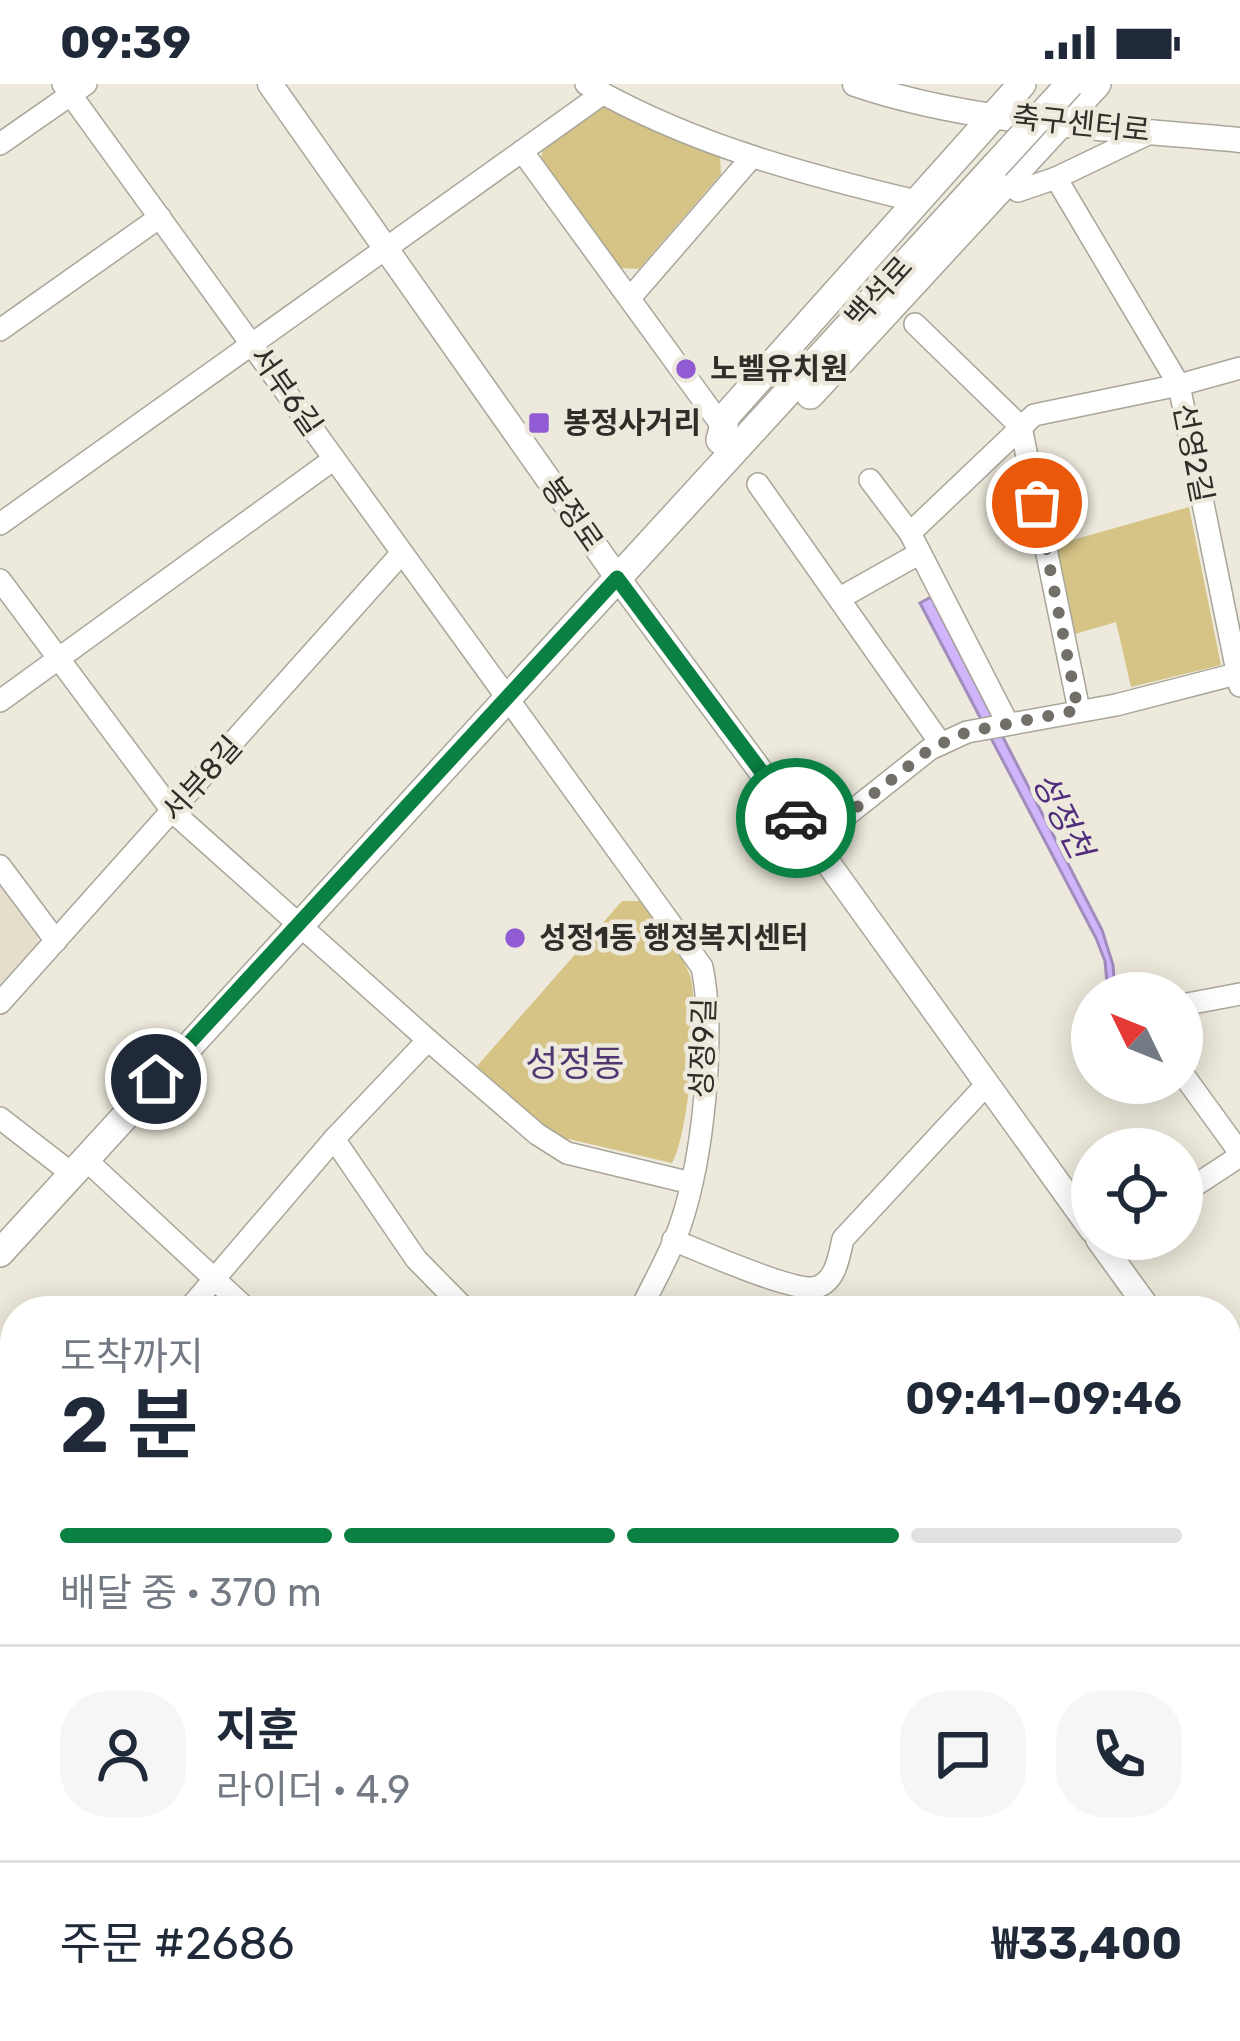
<!DOCTYPE html>
<html lang="ko">
<head>
<meta charset="utf-8">
<style>
	:root { --surface:#fff; --page:#f6f6f7; --text:#1f2937; --muted:#747a83; --line:#e0e1e3; --accent:#0b8043 }
	body { margin:0; font-family:Rubik,"Noto Sans KR",sans-serif; background:var(--page); color:var(--text); height:100vh; display:flex; flex-direction:column; font-size:45px; white-space:nowrap }
	* { box-sizing:border-box; margin:0 }
	p { font-size:39px; color:var(--muted) }
	.icon { flex:none; width:66px; height:66px; fill:none; stroke:currentColor; stroke-width:2; stroke-linecap:round; stroke-linejoin:round }
	.map { position:relative; flex:1; overflow:hidden }
	.drawer { position:absolute; left:0px; top:1212px; width:1242px; height:747px; display:flex; flex-direction:column; background:var(--surface); border-radius:48px 48px 0 0; box-shadow:0 6px 30px #0003 }
	.drawer>* { flex:none }
	.needle { width:78px; rotate:313deg }
	.buttons { position:absolute; left:1071px; top:888px; display:grid; gap:24px }
	.buttons a { display:grid; place-items:center; width:132px; height:132px; border-radius:50%; background:var(--surface); box-shadow:0 6px 30px #0003; font-size:60px }
	.pin { position:absolute; display:grid; place-items:center; width:102px; height:102px; color:#fff; margin:-51px; border:6px solid #fff; border-radius:50%; box-shadow:0 3px 12px #0007 }
	.courier { position:absolute; display:grid; place-items:center; width:120px; height:120px; margin:-60px; border:9px solid #0b8043; border-radius:50%; background:#fff; color:#222; box-shadow:0 3px 15px #0007 }
	.headline em { font-style:normal; font-weight:600 }
	.headline div { display:flex; flex-direction:column-reverse }
	.headline { display:flex; align-items:center; justify-content:space-between; height:204px; padding:0 60px }
	h1 { font-size:78px; font-weight:600; line-height:90px }
	.bar { display:grid; grid-template-columns:repeat(4,1fr); gap:18px 12px; align-content:center; height:144px; padding:0 60px }
	.bar i { height:15px; border-radius:9px; background:var(--line) }
	.bar .current { background:var(--accent) }
	.bar p { grid-column:span 4 }
	.line { display:flex; align-items:center; gap:30px; padding:0 60px; border-top:3px solid var(--line) }
	.line div { flex:1 }
	.round { display:grid; place-items:center; flex:none; width:126px; height:126px; border-radius:48px; background:var(--page) }
	.status { display:flex; justify-content:space-between; align-items:center; height:84px; padding:0 60px; background:var(--surface); direction:ltr }
	.status svg { height:33px; fill:currentColor }
	.map>svg:first-child { display:block }
	.built { fill:#e4deca }
	.green { fill:#d6c487 }
	.water { fill:#d0b5fc; stroke:#a08cbd; stroke-width:3 }
	.lines { fill:none; stroke-linecap:round; stroke-linejoin:round }
	.minor-casing { stroke:#a9a699; stroke-width:24 }
	.tertiary-casing { stroke:#a9a699; stroke-width:27 }
	.secondary-casing { stroke:#a9a699; stroke-width:30 }
	.minor { stroke:#fff; stroke-width:21 }
	.tertiary { stroke:#fff; stroke-width:24 }
	.secondary { stroke:#fff; stroke-width:27 }
	.secondary-bridge-casing { stroke:#a9a699; stroke-width:30; stroke-linecap:butt }
	.secondary-bridge { stroke:#fff; stroke-width:27 }
	.done { stroke:#726f68; stroke-width:12; stroke-dasharray:0 21.6 }
	.route { stroke:#0b8043; stroke-width:15 }
	.poi-dot { fill:#905bd3; stroke:#ede9dc; stroke-width:4.5 }
	.labels { text-anchor:middle; stroke-width:9; stroke-linejoin:round; paint-order:stroke }
	.street-label { font-size:30px; fill:#2f2e29; stroke:#ede9dc }
	.poi-label { font-size:30px; font-weight:bold; fill:#2f2e29; stroke:#ede9dc; text-anchor:start }
	.water-label { font-size:33px; font-style:italic; fill:#512d7d; stroke:#ede9dc }
	.quarter-label { font-size:36px; fill:#503772; stroke:#ede9dc }
</style>
</head>
<body>
<div class="status"><b>09:39</b><svg viewBox="0 0 49 12"><path d="M0 12V9h3v3zM5 12V6h3v6zM10 12V3h3v9zM15 12V0h3v12zM26 1h20v11H26zM47 4h2v5h-2z"/></svg></div>
<div class="map">
<svg width="1240" height="1957" viewBox="0 0 1240 1957">
	<rect width="100%" height="100%" fill="#ede9dc"/>
	<path class="built" d="M0,796L37,842L38,861L0,900Z"/>
	<g class="green">
		<path d="M602,23L720,72L721,90L639,185L618,184L541,74L544,63Z"/>
		<path d="M1189,423L1221,581L1131,603L1116,538L1075,550L1055,461Z"/>
		<path d="M622,817H640C654,837 686,873 691,895C699,930 689,1049 672,1079L564,1054L529,1032L477,982Z"/>
		<path d="M9,1721L15,1729V1834L0,1845V1727Z"/>
	</g>
	<path class="water" d="M931,513L1102,846L1113,881L1115,909H1108L1105,877L1096,854L920,519Z"/>
	<g class="lines">
		<g class="minor-casing">
			<g id="minor">
				<path d="M63,0L702,883C716,952 703,1075 680,1142C670,1171 653,1199 640,1227"/>
				<path d="M586,0C688,59 802,90 916,117"/>
				<path d="M0,60L86,0"/>
				<path d="M522,67L722,342"/>
				<path d="M1056,94L1179,301L1240,602"/>
				<path d="M1018,107L1056,94L1154,47"/>
				<path d="M630,214L752,73"/>
				<path d="M915,240L1021,343L1079,626"/>
				<path d="M0,246L160,133"/>
				<path d="M870,396L910,449L1007,638"/>
				<path d="M758,400L941,660"/>
				<path d="M0,440L602,10"/>
				<path d="M910,449L1034,331L1179,301L1240,284"/>
				<path d="M0,496L173,728L428,956L537,1050L567,1069L691,1099"/>
				<path d="M840,514L920,469"/>
				<path d="M0,617L334,375"/>
				<path d="M813,758L930,665L967,648L1116,621L1240,589"/>
				<path d="M0,782L56,857"/>
				<path d="M0,919L401,470"/>
				<path d="M1182,921L1240,910"/>
				<path d="M1182,989L1240,1069"/>
				<path d="M0,1034L71,1089"/>
				<path d="M334,1055L416,1175L467,1227"/>
				<path d="M84,1074L249,1227"/>
				<path d="M1182,1110L1240,1072"/>
				<path d="M673,1156C698,1166 797,1210 817,1203C836,1197 839,1172 843,1155L987,1000"/>
				<path d="M187,1227L334,1055L428,956"/>
				<path d="M1227,1288L1240,1283"/>
				<path d="M0,1433L15,1417"/>
				<path d="M0,1474L15,1488"/>
				<path d="M1227,1539L1240,1530"/>
				<path d="M0,1583L15,1572"/>
				<path d="M1227,1619L1240,1638"/>
				<path d="M0,1693L15,1714"/>
				<path d="M1227,1716L1240,1703"/>
				<path d="M0,1929L20,1957"/>
				<path d="M178,1944L188,1957"/>
				<path d="M364,1944L374,1957"/>
				<path d="M1138,1944L1151,1957"/>
				<path d="M57,1957L76,1944"/>
			</g>
		</g>
		<g class="tertiary-casing">
			<g id="tertiary">
				<path d="M270,0L617,493L813,758L1092,1146"/>
				<path d="M855,0C978,42 1111,43 1240,56"/>
				<path d="M1098,1155L1150,1227"/>
				<path d="M1227,1335L1240,1353"/>
				<path d="M1218,1957L1240,1935"/>
			</g>
		</g>
		<g class="secondary-casing">
			<g id="secondary">
				<path d="M810,311L1097,0"/>
				<path d="M720,356L726,332L1022,0"/>
				<path d="M0,1169L995,82"/>
			</g>
		</g>
		<use href="#minor" class="minor"/>
		<use href="#tertiary" class="tertiary"/>
		<use href="#secondary" class="secondary"/>
		<g class="secondary-bridge-casing">
			<path id="secondary-bridge" d="M995,82L1070,0"/>
		</g>
		<use href="#secondary-bridge" class="secondary-bridge"/>
	</g>
	<g class="lines">
		<path class="done" d="M796,734L813,758L930,665L967,648L1078,626L1037,419"/>
		<path class="route" d="M156,995L617,494L796,734"/>
	</g>
	<g class="poi-dot">
		<circle cx="686" cy="285" r="12"/>
		<rect x="527" y="327" width="24" height="24" rx="6"/>
		<circle cx="515" cy="854" r="12"/>
	</g>
	<g class="labels">
		<g class="street-label">
			<text transform="translate(1081 40) rotate(6)" y="10">축구센터로</text>
			<text transform="translate(879 208) rotate(-48)" y="10">백석로</text>
			<text transform="translate(286 307) rotate(55)" y="10">서부6길</text>
			<text transform="translate(1193 369) rotate(79)" y="10">선영2길</text>
			<text transform="translate(572 430) rotate(55)" y="10">봉정로</text>
			<text transform="translate(202 695) rotate(-48)" y="10">서부8길</text>
			<text transform="translate(703 964) rotate(-88)" y="10">성정9길</text>
		</g>
		<g class="poi-label">
			<text x="710" y="295">노벨유치원</text>
			<text x="563" y="349">봉정사거리</text>
			<text x="539" y="864">성정1동 행정복지센터</text>
		</g>
		<g class="water-label">
			<text transform="translate(1063 731) rotate(63)" y="12">성정천</text>
		</g>
		<g class="quarter-label">
			<text x="575" y="992">성정동</text>
		</g>
	</g>
</svg>
<div class="buttons">
<a><svg class="needle" viewBox="-14 -14 28 28"><path d="M0-13l5 13h-10z" fill="#e53935"/><path d="M0 13l5-13h-10z" fill="#747a83"/></svg></a>
<a><svg class="icon" aria-label="locate" viewBox="0 0 24 24"><circle cx="12" cy="12" r="6"/><path d="M12 2v4M12 18v4M2 12h4M18 12h4"/></svg></a>
</div>
<div class="pin" style="left:1037px;top:419px;background:#ea580c"><svg class="icon" aria-label="bag" viewBox="0 0 24 24"><path d="M5 8h14l-1 12H6zM9 8a3 3 0 0 1 6 0"/></svg></div>
<div class="pin" style="left:156px;top:995px;background:#1f2937"><svg class="icon" aria-label="home" viewBox="0 0 24 24"><path d="M3 11l9-7 9 7M6 9v11h12V9"/></svg></div>
<div class="courier" style="left:796px;top:734px"><svg class="icon" aria-label="car" viewBox="0 0 24 24"><path d="M5 17H2v-5l4-1 3-4h7l3 4 3 1v5h-3M9 17h6M6 11h13"/><circle cx="7" cy="17" r="2"/><circle cx="17" cy="17" r="2"/></svg></div>
<section class="drawer">
<div class="headline"><div><h1>2 분</h1><p>도착까지</p></div><em>09:41–09:46</em></div>
<div class="bar"><i class="current"></i><i class="current"></i><i class="current"></i><i></i><p>배달 중 · 370 m</p></div>
<div class="line" style="height:216px"><a class="round"><svg class="icon" aria-label="person" viewBox="0 0 24 24"><circle cx="12" cy="8" r="4"/><path d="M4 21q1-7 8-7t8 7"/></svg></a><div><b>지훈</b><p>라이더 · 4.9</p></div><a class="round"><svg class="icon" aria-label="chat" viewBox="0 0 24 24"><path d="M4 5h16v11H9l-5 4z"/></svg></a><a class="round"><svg class="icon" aria-label="phone" viewBox="0 0 24 24"><path d="M5 4h4l2 5-3 2q2 4 5 5l2-3 5 2v4C11 20 4 13 5 4z"/></svg></a></div>
<div class="line" style="height:156px"><div>주문 #2686</div><b>₩33,400</b></div>
</section>
</div>
</body>
</html>
